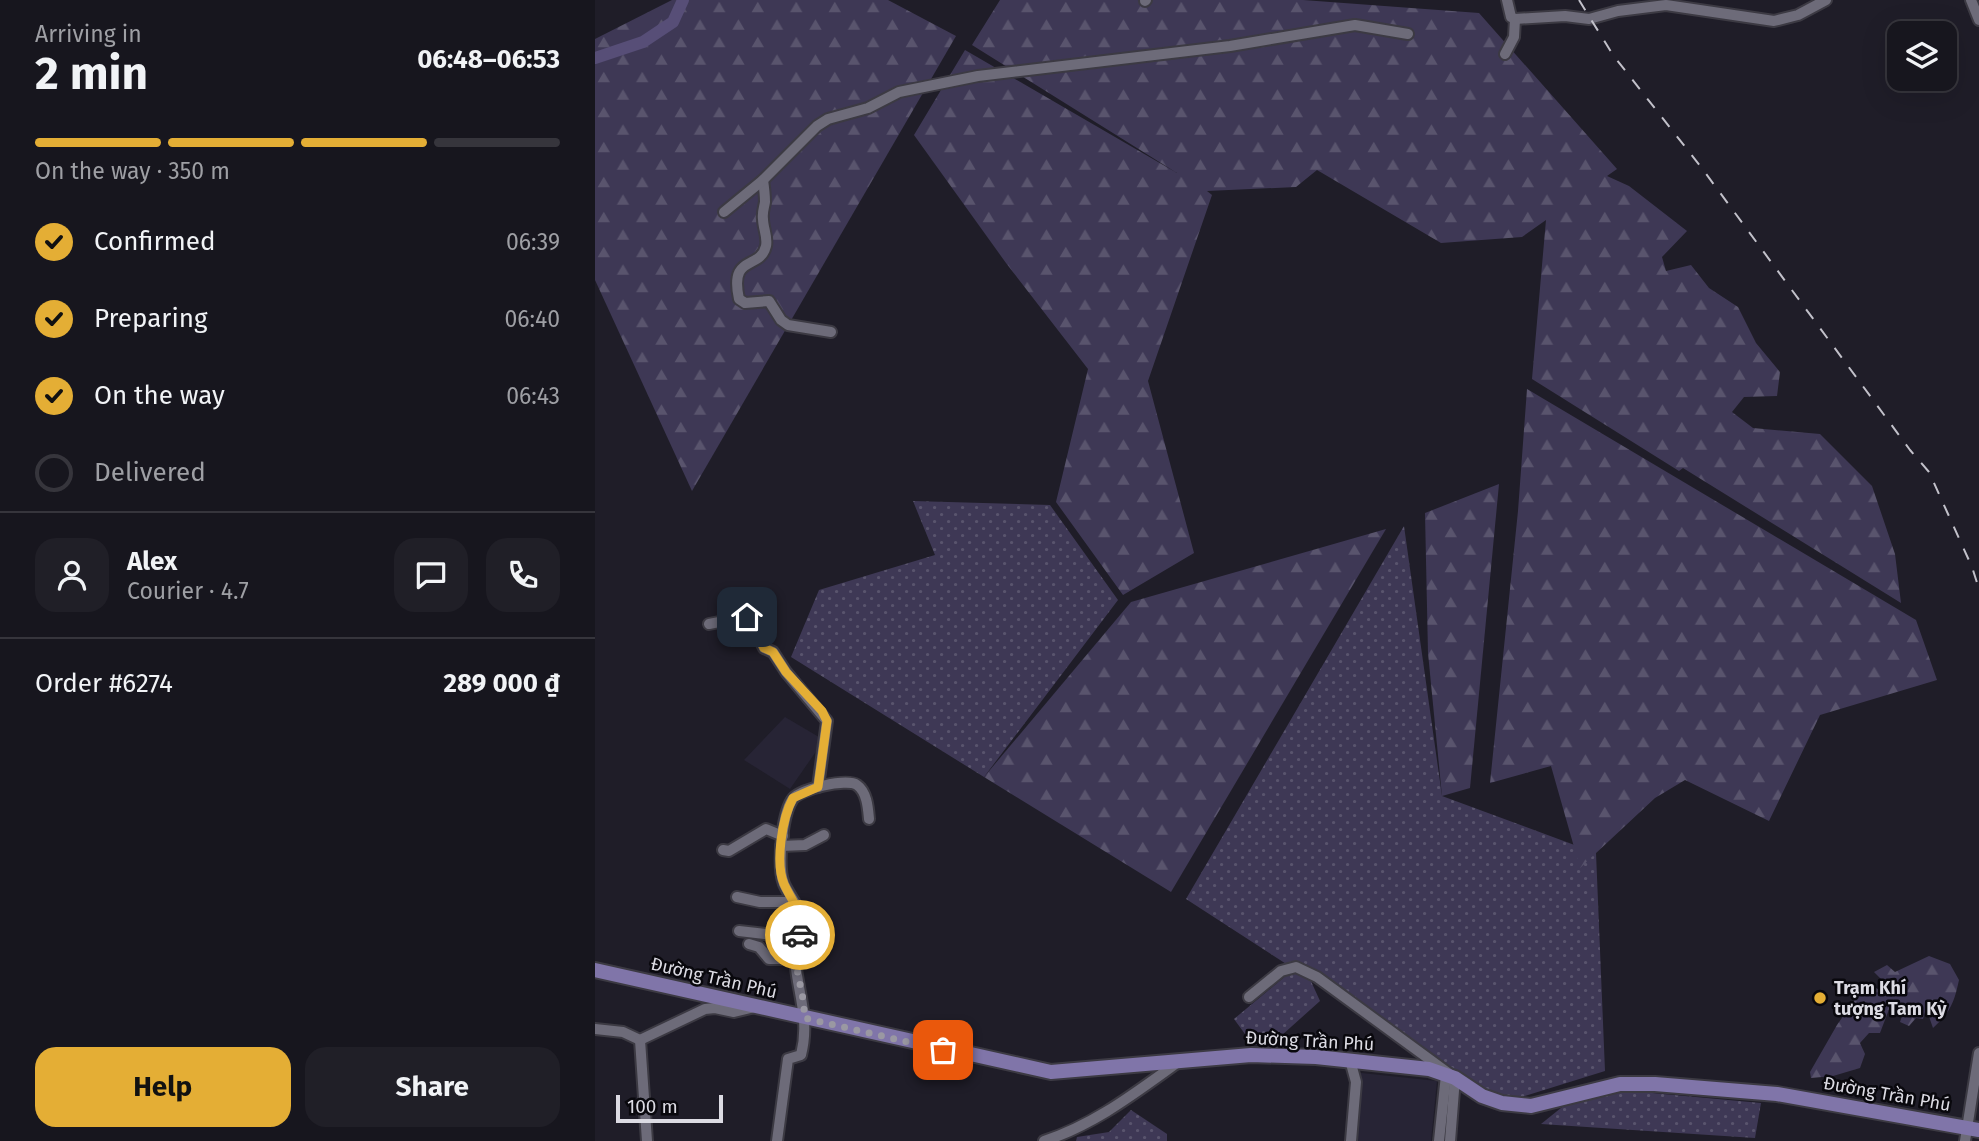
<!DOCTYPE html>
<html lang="en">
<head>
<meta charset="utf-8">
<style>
	:root { --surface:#17161e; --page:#201f27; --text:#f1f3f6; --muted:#9e9fa4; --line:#36353c; --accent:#e4ae35 }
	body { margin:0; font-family:"Fira Sans",sans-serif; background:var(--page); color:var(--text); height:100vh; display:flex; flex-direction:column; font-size:26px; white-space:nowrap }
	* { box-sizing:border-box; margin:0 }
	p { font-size:23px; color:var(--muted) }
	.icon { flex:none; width:38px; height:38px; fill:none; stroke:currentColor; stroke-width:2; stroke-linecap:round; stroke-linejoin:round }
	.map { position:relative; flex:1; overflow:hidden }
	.details { display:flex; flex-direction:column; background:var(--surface); width:595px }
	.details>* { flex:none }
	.tools { position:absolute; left:1292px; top:21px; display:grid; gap:14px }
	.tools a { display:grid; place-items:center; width:70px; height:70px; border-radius:14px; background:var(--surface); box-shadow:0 7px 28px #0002,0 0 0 2px var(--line); font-size:35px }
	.scale { position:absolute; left:21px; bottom:18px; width:107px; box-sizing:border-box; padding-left:7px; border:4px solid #dcdbe3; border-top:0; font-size:19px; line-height:24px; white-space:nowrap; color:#dcdbe3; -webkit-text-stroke:5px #09080d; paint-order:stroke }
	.pin { position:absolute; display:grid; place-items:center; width:60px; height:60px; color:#fff; margin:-30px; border-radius:14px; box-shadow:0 4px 10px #0006 }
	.courier { position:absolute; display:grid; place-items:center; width:70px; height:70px; margin:-35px; border:5px solid #e4ae35; border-radius:50%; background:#fff; color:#222; box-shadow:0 2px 9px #0007 }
	.overview em { font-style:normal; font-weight:700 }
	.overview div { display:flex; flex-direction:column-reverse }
	.overview { display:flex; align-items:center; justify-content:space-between; height:119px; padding:0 35px }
	h1 { font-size:46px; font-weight:700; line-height:52px }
	.bar { display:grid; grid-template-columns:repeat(4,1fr); gap:10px 7px; align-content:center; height:84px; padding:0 35px }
	.bar i { height:9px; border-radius:5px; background:var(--line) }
	.bar .active { background:var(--accent) }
	.bar p { grid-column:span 4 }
	.line { display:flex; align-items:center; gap:18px; padding:0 35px; border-top:2px solid var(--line) }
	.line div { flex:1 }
	.round { display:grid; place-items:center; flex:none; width:74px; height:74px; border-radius:21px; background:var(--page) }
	ol { padding:0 35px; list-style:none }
	li { display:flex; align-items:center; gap:21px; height:77px }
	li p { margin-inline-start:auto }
	li .icon { padding:7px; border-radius:50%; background:var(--accent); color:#111; stroke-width:4 }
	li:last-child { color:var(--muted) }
	li i { width:38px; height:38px; border:4px solid var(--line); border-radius:50% }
	.action { display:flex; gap:14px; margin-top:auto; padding:14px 35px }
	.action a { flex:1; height:80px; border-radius:21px; background:var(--accent); color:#111; font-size:28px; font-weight:700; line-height:80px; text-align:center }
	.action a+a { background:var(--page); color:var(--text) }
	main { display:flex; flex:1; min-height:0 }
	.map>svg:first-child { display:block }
	.built { fill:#272435 }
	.grass { fill:url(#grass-dots) }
	.forest { fill:url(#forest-firs) }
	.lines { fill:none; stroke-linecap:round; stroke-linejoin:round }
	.river { stroke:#574e77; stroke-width:12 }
	.minor-casing { stroke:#3c3a43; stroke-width:14 }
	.major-casing { stroke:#3c3a43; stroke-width:18 }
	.minor { stroke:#6d6b79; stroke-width:10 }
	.major { stroke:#8075a9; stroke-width:14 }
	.rail { stroke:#c2c1ca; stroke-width:2; stroke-dasharray:12 12; stroke-linecap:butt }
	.done { stroke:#9a98a2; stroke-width:7; stroke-dasharray:0 12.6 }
	.route { stroke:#e4ae35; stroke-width:9 }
	.poi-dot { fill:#e4ae35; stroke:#09080d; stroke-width:2.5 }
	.labels { text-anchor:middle; stroke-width:5; stroke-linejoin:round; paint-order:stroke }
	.street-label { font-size:18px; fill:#dcdbe3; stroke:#09080d }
	.poi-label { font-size:18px; font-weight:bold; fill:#dcdbe3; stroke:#09080d; text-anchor:start }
</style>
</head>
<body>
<main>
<section class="details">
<div class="overview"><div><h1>2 min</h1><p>Arriving in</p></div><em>06:48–06:53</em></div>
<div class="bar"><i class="active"></i><i class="active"></i><i class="active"></i><i></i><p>On the way · 350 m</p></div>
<ol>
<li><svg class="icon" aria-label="check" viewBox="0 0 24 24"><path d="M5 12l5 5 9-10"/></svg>Confirmed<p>06:39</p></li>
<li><svg class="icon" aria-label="check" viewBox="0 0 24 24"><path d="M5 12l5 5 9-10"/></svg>Preparing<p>06:40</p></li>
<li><svg class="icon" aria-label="check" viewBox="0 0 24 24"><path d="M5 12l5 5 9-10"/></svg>On the way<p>06:43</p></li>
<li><i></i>Delivered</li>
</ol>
<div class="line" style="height:126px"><a class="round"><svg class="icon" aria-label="person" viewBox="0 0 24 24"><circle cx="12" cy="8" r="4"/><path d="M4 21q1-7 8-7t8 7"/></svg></a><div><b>Alex</b><p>Courier · 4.7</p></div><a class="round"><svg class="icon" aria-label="chat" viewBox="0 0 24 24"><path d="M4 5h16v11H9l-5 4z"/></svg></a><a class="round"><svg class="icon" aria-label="phone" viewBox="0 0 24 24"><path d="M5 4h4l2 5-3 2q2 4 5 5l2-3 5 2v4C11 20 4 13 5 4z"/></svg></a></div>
<div class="line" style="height:91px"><div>Order #6274</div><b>289 000 ₫</b></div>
<div class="action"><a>Help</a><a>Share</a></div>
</section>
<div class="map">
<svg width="1384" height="1141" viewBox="0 0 1384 1141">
	<defs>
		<pattern id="grass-dots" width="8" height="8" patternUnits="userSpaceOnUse" patternTransform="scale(1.75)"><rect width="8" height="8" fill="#3e3855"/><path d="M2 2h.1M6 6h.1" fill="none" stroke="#59546d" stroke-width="1.8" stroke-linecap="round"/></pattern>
		<pattern id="forest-firs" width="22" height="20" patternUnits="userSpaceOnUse" patternTransform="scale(1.75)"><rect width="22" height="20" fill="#3e3855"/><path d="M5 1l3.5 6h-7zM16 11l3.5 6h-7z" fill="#59546d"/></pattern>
	</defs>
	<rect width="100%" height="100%" fill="#1f1d28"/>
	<g class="built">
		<path d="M190,717L229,740L195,789L149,760Z"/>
		<path d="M757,1072L842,1081L836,1141H750Z"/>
	</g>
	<g class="grass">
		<path d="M318,501L455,505L523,600L389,777L196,657L224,590L340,555Z"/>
		<path d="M809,526L847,796L1001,853L1010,1071L907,1103L715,979L725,1001L677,1044L658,1045L639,1019L699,969L591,899Z"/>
		<path d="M992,1087L1166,1103L1160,1138L946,1124Z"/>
		<path d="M536,1110L572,1134V1141H481L482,1137L514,1132Z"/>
	</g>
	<g class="forest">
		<path d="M77,0H293L361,36L97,491L0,280V39Z"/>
		<path d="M405,0H708L884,13L1022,169L1012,176L1034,186L1092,231L1067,257L1071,271L1096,265L1114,288L1143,307L1161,343L1185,372L1182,396L1149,397L1137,412L1158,428L1225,434L1277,486L1300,554L1306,603L1088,468L1084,471L937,379L951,220L927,237L846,243L722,170L701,187L612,191L617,195L553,381L599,553L528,595L461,502L493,369L411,263L319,135L370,50L582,173L377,45Z"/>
		<path d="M932,389L1321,620L1342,680L1225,715L1174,821L1090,780L1060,798L985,868L956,766L895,783L923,511Z"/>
		<path d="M904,484L875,788L847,796L833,653L830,513Z"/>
		<path d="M791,529L576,892L389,777L536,602Z"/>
		<path d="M1334,956L1355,964L1364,980C1359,1003 1356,1011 1338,1028L1331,1008L1328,1019L1321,1018L1314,1026L1305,1022L1311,1004H1296L1285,1033H1274L1265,1043L1270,1054L1265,1068L1238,1076L1216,1078L1215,1072L1242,1025L1271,983L1285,990L1289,982L1279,972L1292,965L1300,972Z"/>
	</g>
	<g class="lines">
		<path class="river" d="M0,58L48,42L78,22L88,0"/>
		<g class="minor-casing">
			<g id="minor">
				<path d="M1376,0L1384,20"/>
				<path d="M550,1L551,0"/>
				<path d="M920,19L970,16L994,19L1023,11L1071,5L1179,21L1203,15L1231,0"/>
				<path d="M910,54L919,37L920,19L916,17L912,0"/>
				<path d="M168,180C169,187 170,195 170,202C169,208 167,213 168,219C168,228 173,237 171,246C165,271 134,253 144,299L150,303L174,301L186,320L193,325L236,332"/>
				<path d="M129,212L168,180L222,126L233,119L273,108L304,92L383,76L635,46L760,25L813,34"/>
				<path d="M114,624L150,617L154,618L169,648L178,652L191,672L232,721L223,787"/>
				<path d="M186,846L210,845L229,835"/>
				<path d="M128,850L134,851L171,829L188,836"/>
				<path d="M142,897L165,902H199"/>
				<path d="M144,931L205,938"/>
				<path d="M154,944L164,947L174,959H200"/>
				<path d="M654,997L686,971L701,967L722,977L860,1078L855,1141"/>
				<path d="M0,1029L28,1032L45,1040"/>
				<path d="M45,1040L110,1009L120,1008L139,1012L160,1007"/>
				<path d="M45,1040L52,1141"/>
				<path d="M755,1060L761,1082L756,1141"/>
				<path d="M182,1141L193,1059L206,1055C215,1020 203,994 200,960C199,946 211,931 207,917C203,906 194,895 189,884C182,867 187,816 197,800C203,789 252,778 262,785C272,792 273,808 274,819"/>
				<path d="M449,1141C499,1125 540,1093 582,1063"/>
				<path d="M844,1141L851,1075"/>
				<path d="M1370,1141L1384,1053"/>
			</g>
		</g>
		<g class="major-casing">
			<path id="major" d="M0,970L456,1072L656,1055L721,1057L834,1069L860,1078L887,1096L907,1103L936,1106L1025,1084H1060L1182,1094L1384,1130"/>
		</g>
		<use href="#minor" class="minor"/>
		<use href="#major" class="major"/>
		<path class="rail" d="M984,0L1018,55L1106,167L1315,450L1334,472L1377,567L1384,589"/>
	</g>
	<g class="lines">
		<path class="done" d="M205,935L200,959L209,1004V1018L348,1050"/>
		<path class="route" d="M152,617L157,622L169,648L178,652L191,672L227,711L232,721L223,787L198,798C187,818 180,863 189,884C198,904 209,912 205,935"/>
	</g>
	<circle class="poi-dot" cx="1225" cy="998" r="7"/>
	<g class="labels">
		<g class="street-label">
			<text transform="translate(119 978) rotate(13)" y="6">Đường Trần Phú</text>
			<text transform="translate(715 1041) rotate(3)" y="6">Đường Trần Phú</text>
			<text transform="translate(1292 1094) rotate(10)" y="6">Đường Trần Phú</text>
		</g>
		<g class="poi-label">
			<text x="1239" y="994">Trạm Khí<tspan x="1239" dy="21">tượng Tam Kỳ</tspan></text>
		</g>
	</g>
</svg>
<div class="tools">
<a><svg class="icon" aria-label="layers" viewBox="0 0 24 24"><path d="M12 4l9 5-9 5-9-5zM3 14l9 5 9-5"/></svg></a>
</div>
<div class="scale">100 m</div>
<div class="pin" style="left:348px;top:1050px;background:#ea580c"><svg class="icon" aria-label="bag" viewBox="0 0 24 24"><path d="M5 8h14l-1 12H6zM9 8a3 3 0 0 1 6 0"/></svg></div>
<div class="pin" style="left:152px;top:617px;background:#1f2937"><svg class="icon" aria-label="home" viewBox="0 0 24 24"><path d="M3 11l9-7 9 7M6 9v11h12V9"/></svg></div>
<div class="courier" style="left:205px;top:935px"><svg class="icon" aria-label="car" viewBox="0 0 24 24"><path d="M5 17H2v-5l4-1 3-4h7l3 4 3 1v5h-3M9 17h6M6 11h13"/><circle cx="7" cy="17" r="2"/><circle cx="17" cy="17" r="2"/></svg></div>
</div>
</main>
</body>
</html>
